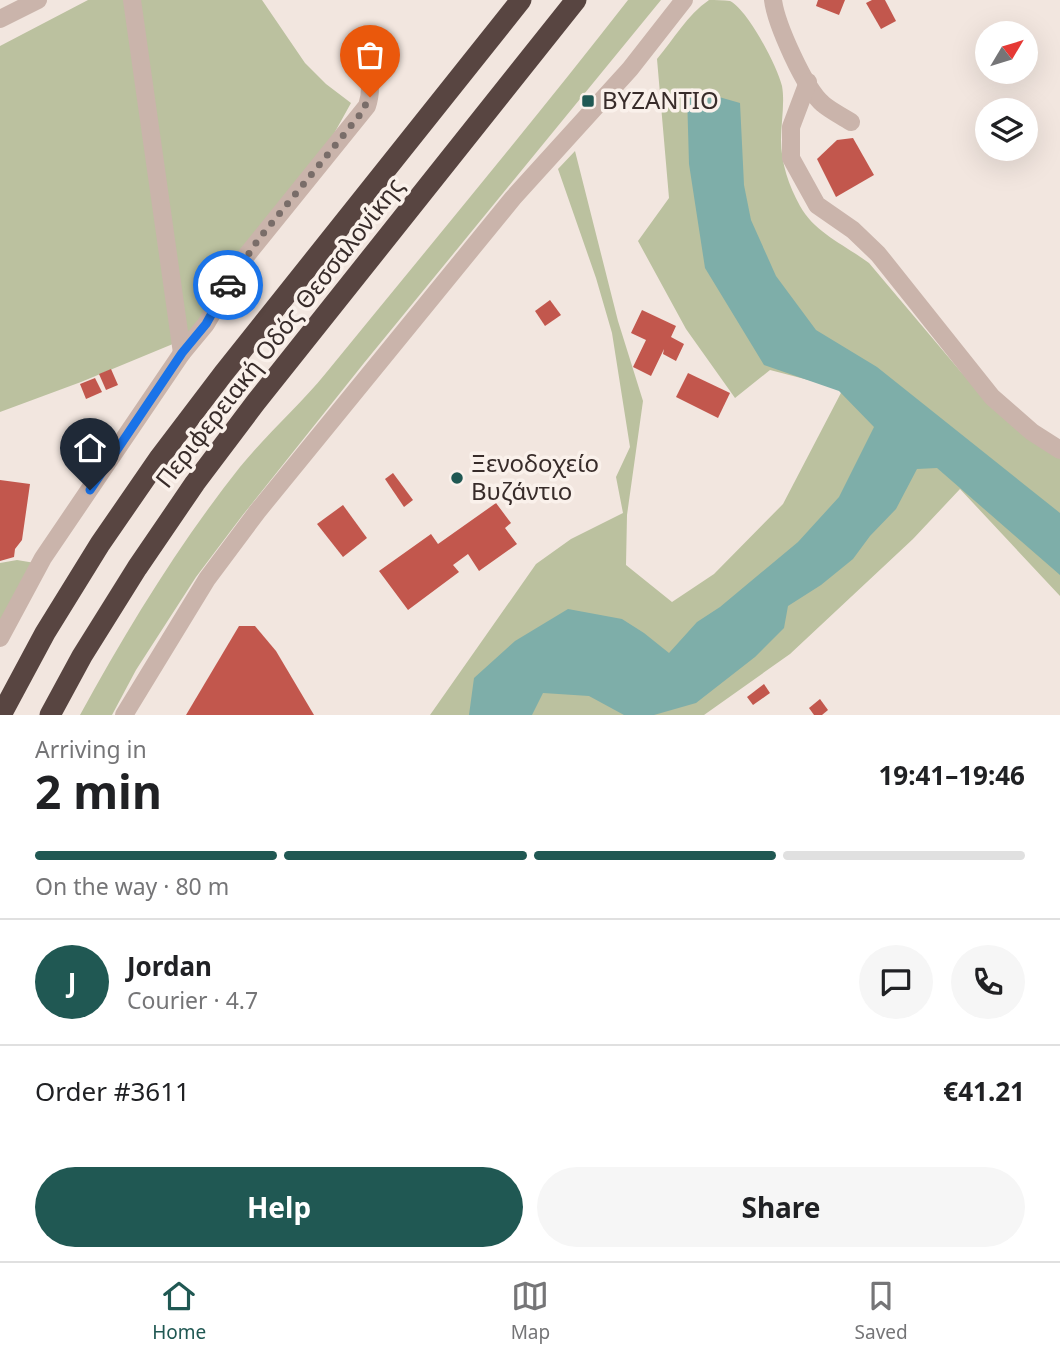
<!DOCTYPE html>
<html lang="en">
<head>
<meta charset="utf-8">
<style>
	:root { --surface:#fff; --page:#f6f6f6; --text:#202124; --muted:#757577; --line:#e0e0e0; --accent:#205853 }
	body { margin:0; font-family:"Noto Sans",sans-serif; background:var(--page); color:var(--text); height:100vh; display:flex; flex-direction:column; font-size:26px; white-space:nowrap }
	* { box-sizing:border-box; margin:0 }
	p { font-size:23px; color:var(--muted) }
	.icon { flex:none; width:38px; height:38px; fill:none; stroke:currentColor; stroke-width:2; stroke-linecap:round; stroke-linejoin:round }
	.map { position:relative; height:715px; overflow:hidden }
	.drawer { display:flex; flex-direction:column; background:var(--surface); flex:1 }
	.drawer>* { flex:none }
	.needle { width:46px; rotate:52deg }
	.fabs { position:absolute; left:975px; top:21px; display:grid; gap:14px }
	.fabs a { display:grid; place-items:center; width:63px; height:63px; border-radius:50%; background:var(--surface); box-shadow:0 7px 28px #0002; font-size:35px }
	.pin { position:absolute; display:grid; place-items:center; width:60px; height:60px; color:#fff; margin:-72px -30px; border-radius:50% 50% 50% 0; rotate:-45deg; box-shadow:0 0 7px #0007 }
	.pin .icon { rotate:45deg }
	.courier { position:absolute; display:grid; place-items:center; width:70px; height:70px; margin:-35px; border:5px solid #1a73e8; border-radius:50%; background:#fff; color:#222; box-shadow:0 2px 9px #0007 }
	.headline em { font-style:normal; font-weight:700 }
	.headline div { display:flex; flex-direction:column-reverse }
	.headline { display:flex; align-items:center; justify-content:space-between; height:119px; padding:0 35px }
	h1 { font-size:46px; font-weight:700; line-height:52px }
	.bar { display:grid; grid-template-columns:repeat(4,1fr); gap:10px 7px; align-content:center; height:84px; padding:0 35px }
	.bar i { height:9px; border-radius:5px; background:var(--line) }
	.bar .active { background:var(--accent) }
	.bar p { grid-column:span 4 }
	.line { display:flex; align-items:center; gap:18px; padding:0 35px; border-top:2px solid var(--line) }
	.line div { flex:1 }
	.round { display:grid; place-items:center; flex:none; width:74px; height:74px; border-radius:37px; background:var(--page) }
	.primary-button { display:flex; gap:14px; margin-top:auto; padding:14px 35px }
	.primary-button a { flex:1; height:80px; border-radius:42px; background:var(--accent); color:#fff; font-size:28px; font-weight:700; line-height:80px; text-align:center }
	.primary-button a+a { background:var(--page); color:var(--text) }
	.tab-bar { display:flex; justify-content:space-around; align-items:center; height:98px; border-top:2px solid var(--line); background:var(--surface); font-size:19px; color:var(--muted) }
	.tab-bar a { display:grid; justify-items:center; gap:4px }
	.tab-bar .active { color:var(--accent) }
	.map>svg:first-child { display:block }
	.green { fill:#bbc19f }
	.water { fill:#7eaea9 }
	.building { fill:#c2574d }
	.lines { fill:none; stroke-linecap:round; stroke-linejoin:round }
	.minor { stroke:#cab4ab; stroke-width:18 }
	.highway { stroke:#584541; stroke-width:21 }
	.done { stroke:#796d69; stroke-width:7; stroke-dasharray:0 12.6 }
	.route { stroke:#1a73e8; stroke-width:9 }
	.poi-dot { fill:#205853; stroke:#faf1eb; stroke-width:2.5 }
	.labels { text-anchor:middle; stroke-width:7; stroke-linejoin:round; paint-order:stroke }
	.poi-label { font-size:24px; fill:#382c2a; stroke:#faf1eb; text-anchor:start }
	.street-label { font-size:24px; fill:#382c2a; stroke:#faf1eb }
</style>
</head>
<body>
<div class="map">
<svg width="1060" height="715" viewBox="0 0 1060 715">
	<rect width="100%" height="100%" fill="#f2e6df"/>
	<g class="green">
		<path d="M88,0H262L305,63L326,84L351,103L331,139L197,334L81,382L0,412V46Z"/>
		<path d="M628,0H661L364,363L242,516L196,577L136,670L112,715H80C127,629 179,544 240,467C267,434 299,406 326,373C427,249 530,126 628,0Z"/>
		<path d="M709,0C715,0 724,0 730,1C748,10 777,66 782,86C785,103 781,123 781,140C781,163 789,186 800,206C815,233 845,245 869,263L961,372L1060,449V596L960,489L913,539L790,654L704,715H430L536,564L571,539L623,513L616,477L630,447L612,333L596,278L558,169L575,151L618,321L643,401L627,515L626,565L672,602L714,574L783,504L843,389L770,370L735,398L686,329L638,241L669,198L657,59C674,39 687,15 709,0Z"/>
		<path d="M17,560L35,563L0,628V563Z"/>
	</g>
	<path class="water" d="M687,94L719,97L740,103L744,185L751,220L776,276L816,330L877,367L1060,513V575L937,468L917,469L896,509L870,536L853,559L821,585L788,606L784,628L755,657L696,703L654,715H624L589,696L543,693L532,715H469L474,678L515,641L568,609L622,619L644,633L669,653L697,622L720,607L798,542L839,497L874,427L839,391L764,365L705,268L689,164Z"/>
	<g class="building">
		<path d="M818,0H845L839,15L816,6Z"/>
		<path d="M872,0H885L896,21L881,29L866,3Z"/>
		<path d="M853,138L874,175L836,197L817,159L837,140Z"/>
		<path d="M550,300L561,315L545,326L535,311Z"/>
		<path d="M642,310L676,326L671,337L684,344L676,361L663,354L664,349L651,376L633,367L646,340L631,333Z"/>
		<path d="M111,369L118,385L106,390L99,374Z"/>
		<path d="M688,373L730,393L718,418L676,397Z"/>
		<path d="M95,378L102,392L86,399L80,384Z"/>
		<path d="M393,473L413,500L404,507L385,479Z"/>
		<path d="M0,480L30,484L22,540L15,549L14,557L0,561Z"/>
		<path d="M496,503L511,523L505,528L517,544L479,571L468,554L453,565L459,572L408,610L379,571L431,534L438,544Z"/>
		<path d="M343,505L367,538L343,557L317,524Z"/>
		<path d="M239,626H255L276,651L314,715H186Z"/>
		<path d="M764,684L770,693L753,705L747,697Z"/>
		<path d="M820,699L828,710L822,715H814L809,708Z"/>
	</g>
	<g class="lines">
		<g class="minor">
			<path d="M132,0L182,353"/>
			<path d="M773,0C776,24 805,89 823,104C831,111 842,116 851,122"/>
			<path d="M0,19L38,0"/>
			<path d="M808,82L791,127V158L817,205L853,230L878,254L992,397L1032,432L1060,450"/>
			<path d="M0,638L43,558L182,353L206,324L246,256L367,106C373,89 369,71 365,54"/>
			<path d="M124,715L207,579L257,512L513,198L630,69L684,0"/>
		</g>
		<g class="highway">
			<path d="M1,715L45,633L100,544L160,457L223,374L521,0"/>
			<path d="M50,715L82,656L137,568L195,483L256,402L576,0"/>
		</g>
	</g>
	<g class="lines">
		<path class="done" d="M228,285L258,240L359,116L370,97"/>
		<path class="route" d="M90,490L182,353L206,324L228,285"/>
	</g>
	<g class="poi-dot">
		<rect x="581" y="94" width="14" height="14" rx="3.5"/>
		<circle cx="457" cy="478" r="7"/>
	</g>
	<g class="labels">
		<g class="poi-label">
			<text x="602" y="109">ΒΥΖΑΝΤΙΟ</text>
			<text x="471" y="472">Ξενοδοχείο<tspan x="471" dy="28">Βυζάντιο</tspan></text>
		</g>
		<g class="street-label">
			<text transform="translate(280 333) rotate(-52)" y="8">Περιφερειακή Οδός Θεσσαλονίκης</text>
		</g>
	</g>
</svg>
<div class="fabs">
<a><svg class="needle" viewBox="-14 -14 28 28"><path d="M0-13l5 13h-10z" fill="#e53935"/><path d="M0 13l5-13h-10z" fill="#757577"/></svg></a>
<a><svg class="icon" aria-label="layers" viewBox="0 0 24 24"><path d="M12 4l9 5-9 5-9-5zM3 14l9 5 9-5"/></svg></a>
</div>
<div class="pin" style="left:370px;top:97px;background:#ea580c"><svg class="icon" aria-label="bag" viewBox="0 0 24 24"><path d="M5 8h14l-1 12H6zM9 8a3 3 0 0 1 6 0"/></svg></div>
<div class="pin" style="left:90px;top:490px;background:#1f2937"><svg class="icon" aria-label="home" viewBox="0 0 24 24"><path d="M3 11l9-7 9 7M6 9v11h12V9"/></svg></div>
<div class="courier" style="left:228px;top:285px"><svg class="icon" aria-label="car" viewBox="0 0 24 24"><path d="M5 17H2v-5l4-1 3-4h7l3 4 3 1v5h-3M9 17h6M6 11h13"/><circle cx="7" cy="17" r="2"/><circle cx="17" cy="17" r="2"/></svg></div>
</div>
<section class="drawer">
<div class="headline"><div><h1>2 min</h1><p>Arriving in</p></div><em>19:41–19:46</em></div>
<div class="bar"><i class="active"></i><i class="active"></i><i class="active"></i><i></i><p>On the way · 80 m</p></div>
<div class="line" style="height:126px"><b class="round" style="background:var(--accent);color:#fff">J</b><div><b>Jordan</b><p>Courier · 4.7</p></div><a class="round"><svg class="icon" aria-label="chat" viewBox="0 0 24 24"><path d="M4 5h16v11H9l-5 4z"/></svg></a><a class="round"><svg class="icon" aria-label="phone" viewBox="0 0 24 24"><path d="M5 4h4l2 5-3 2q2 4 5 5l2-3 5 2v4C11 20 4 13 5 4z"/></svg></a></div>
<div class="line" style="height:91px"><div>Order #3611</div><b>€41.21</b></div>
<div class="primary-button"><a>Help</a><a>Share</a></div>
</section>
<nav class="tab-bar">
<a class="active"><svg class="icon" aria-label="home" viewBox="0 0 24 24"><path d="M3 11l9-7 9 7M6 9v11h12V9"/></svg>Home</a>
<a><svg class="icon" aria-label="map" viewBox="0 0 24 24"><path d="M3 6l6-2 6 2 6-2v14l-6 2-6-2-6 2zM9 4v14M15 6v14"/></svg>Map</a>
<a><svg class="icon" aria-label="saved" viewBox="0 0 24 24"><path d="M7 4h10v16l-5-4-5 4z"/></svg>Saved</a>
</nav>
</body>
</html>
